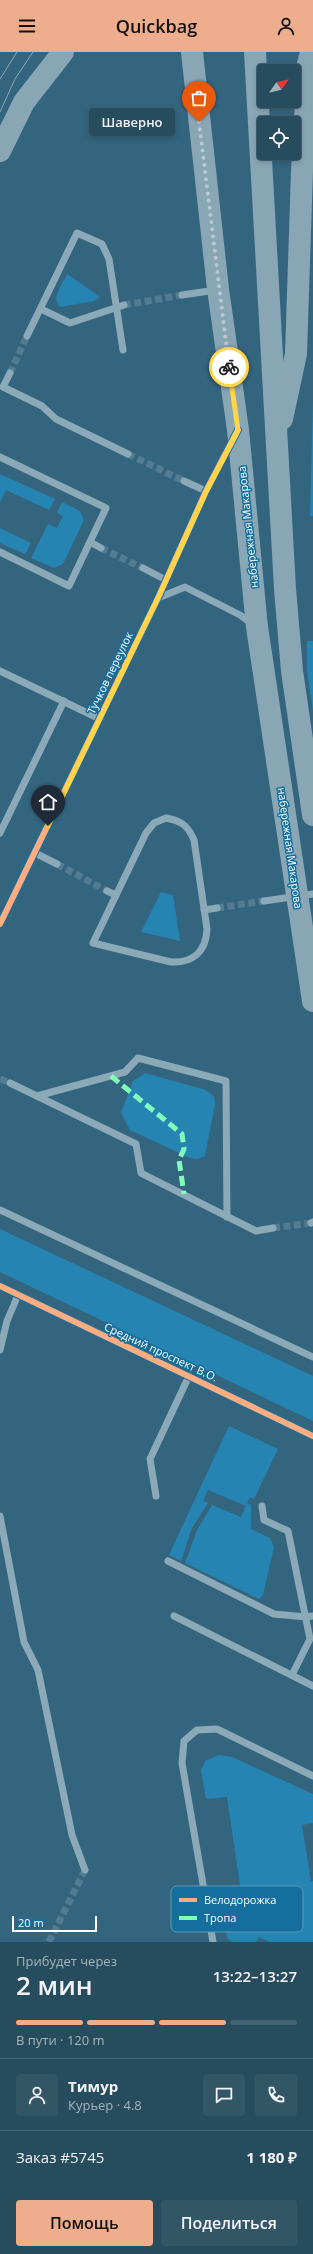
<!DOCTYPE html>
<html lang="ru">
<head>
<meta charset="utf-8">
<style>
	:root { --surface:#274c5e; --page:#335667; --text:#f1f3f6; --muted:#a4b4bc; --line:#436373; --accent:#eead8d }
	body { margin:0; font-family:"Open Sans",sans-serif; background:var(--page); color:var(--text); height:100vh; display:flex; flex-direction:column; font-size:15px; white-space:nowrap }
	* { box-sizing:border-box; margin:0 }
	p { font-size:13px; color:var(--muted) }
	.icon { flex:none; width:22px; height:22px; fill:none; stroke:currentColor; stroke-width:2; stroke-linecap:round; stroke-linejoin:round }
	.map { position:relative; height:1890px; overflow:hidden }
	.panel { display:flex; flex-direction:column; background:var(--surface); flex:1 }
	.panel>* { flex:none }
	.needle { width:26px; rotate:56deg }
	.fabs { position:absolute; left:257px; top:12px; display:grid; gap:8px }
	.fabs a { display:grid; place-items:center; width:44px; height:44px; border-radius:4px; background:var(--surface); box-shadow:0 2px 6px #0003,0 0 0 1px var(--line); font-size:20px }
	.scale { position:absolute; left:12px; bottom:10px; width:85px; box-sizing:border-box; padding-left:4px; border:2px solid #fff; border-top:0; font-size:11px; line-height:14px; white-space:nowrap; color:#fff; -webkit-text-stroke:3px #146f9e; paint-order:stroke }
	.pin { position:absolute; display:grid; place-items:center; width:34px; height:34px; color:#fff; margin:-41px -17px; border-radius:50% 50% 50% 0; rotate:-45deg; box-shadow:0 0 4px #0007 }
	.pin .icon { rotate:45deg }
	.courier { position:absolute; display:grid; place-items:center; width:40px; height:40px; margin:-20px; border:3px solid #ffd54a; border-radius:50%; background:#fff; color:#222; box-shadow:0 1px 5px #0007 }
	.bubble { position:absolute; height:28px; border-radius:4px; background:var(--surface); box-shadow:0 2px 6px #0003,0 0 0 1px var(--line); font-size:13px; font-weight:600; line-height:28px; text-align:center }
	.summary em { font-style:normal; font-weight:600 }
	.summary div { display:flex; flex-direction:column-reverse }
	.summary { display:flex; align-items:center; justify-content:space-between; height:68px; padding:0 16px }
	h1 { font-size:26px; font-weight:600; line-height:30px }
	.bar { display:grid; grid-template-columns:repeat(4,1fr); gap:6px 4px; align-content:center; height:48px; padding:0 16px }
	.bar i { height:5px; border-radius:3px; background:var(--line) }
	.bar .current { background:var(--accent) }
	.bar p { grid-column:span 4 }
	.line { display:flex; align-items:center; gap:10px; padding:0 16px; border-top:1px solid var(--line) }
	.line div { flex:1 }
	.round { display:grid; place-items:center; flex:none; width:42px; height:42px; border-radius:4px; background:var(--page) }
	.button { display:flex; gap:8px; margin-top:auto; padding:8px 16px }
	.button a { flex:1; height:46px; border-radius:4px; background:var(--accent); color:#111; font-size:16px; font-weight:600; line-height:46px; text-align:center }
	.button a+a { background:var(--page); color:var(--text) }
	header { display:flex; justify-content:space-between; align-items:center; height:52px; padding:0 16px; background:var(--accent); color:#111; font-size:18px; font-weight:600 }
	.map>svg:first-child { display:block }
	.green { fill:#2584b2 }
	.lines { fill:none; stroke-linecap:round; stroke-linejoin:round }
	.minor-tunnel { stroke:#527c91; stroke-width:7; stroke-dasharray:7 3.5; stroke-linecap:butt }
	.minor { stroke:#8ca9b8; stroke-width:7 }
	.major { stroke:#89a6b5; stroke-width:22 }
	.tram { stroke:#8ca8b6; stroke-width:1 }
	.quiet { stroke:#80ffba; stroke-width:5; stroke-dasharray:10 5; stroke-linecap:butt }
	.cycleway-casing { stroke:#146f9e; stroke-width:8 }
	.cycleway { stroke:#ffac80; stroke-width:6 }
	.done { stroke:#b8c9d2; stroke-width:4; stroke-dasharray:0 7.2 }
	.route { stroke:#ffd54a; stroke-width:5 }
	.labels { text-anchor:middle; stroke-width:3; stroke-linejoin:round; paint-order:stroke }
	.street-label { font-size:11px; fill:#fff; stroke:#146f9e }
	.key { fill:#146f9e; stroke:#5a9abb; stroke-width:1 }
	.key-label { font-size:11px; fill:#fff }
</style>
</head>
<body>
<header><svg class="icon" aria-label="menu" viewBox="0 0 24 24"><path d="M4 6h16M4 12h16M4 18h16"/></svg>Quickbag<svg class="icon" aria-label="person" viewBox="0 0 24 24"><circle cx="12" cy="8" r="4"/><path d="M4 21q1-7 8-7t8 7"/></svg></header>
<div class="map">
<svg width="313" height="1890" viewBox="0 0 313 1890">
	<rect width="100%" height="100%" fill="#34657e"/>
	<g class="green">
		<path d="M67,222L100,245L94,249L60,255C51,245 62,232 67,222Z"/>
		<path d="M313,347V464H310Z"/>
		<path d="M0,422L55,447L49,458L6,438L0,450Z"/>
		<path d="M62,450L80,459L84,468L63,512L54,516L31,506L48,472L57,476L63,464L57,461Z"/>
		<path d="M0,476L31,491L25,502L0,491Z"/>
		<path d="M307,589H313V659L307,618Z"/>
		<path d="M161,840L173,843L180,889L141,880Z"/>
		<path d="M145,1021L206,1038L214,1044L215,1052L205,1104L198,1107L190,1106L130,1078L121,1061L133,1029Z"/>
		<path d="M0,1177L313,1324V1369L0,1220Z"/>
		<path d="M229,1374L278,1397L254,1447L250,1445L247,1451L251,1453V1477L270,1486L274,1495L263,1543L259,1547L185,1511L197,1478L212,1453L241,1465L246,1454L208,1438L203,1449L208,1451L192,1476L181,1509L169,1503Z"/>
		<path d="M219,1703L232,1705L313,1742V1771L302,1773L311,1829H313V1890H270L259,1885L256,1890H233L227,1886L222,1857L243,1854L227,1745L206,1747L201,1718L205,1709Z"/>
	</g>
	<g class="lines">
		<g class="minor-tunnel">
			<path d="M124,253L182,243"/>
			<path d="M10,321L27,284"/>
			<path d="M128,402L184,429"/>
			<path d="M101,496L143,516"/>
			<path d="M57,812L107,839"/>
			<path d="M217,856L264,849"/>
			<path d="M0,1027L10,1031"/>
			<path d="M273,1176L311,1171"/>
			<path d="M49,1890L85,1818"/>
		</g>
		<g class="minor">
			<path d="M182,243L216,238"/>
			<path d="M41,257L70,271L124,253"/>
			<path d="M27,284L77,181L102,192L109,207L123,298"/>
			<path d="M10,321L3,335L42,354L56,367L128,402"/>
			<path d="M0,405L106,456L69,534L0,500"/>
			<path d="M184,429L206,439"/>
			<path d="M90,490L101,496"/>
			<path d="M143,516L166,528"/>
			<path d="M158,546L185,535L240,563L252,572"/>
			<path d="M0,619L100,667"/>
			<path d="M166,766C182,769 188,774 194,788L207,877C206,900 193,911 171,910L93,891L146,781L154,771Z"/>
			<path d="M0,781L64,649"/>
			<path d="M35,801L57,812"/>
			<path d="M107,839L116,843"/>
			<path d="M264,849L313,842"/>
			<path d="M204,858L217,856"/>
			<path d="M0,872L158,546L206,439L232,389"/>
			<path d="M10,1031L136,1092L141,1121L256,1179L273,1176"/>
			<path d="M37,1044L125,1020L138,1006L226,1029L227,1165"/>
			<path d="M0,1158L313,1305"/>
			<path d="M311,1171L313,1170"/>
			<path d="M0,1234L313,1384"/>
			<path d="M0,1298L7,1269L18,1243"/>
			<path d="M156,1444L150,1407L189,1324"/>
			<path d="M262,1454L264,1468L288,1479L310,1587L292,1623"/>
			<path d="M0,1464L24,1590L38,1618L72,1783L85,1818"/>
			<path d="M168,1509L274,1562L306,1565L313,1564"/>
			<path d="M174,1564L313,1634"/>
			<path d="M213,1890L182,1711L184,1689L197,1678L217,1677L313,1724"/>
		</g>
		<g class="major">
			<path d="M192,0L218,237L238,378L257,575L313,949"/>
			<path d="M255,0L285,537L292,619L313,763"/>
			<path d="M0,99L24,50L63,0"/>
			<path d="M282,367L296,302L302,119L308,12L311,0"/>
		</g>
		<g class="tram">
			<path d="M0,27L17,0"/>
			<path d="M0,60L15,27L33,0"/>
		</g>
		<path class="quiet" d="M111,1024L182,1082L184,1097L179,1108L184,1142"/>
		<g class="cycleway-casing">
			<g id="cycleway">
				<path d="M0,872L158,546L206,439L238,378"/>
				<path d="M0,1234L313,1384"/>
			</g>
		</g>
		<use href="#cycleway" class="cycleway"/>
	</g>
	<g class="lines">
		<path class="done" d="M199,70L229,315"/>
		<path class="route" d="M48,774L158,546L206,440L238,378L229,315"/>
	</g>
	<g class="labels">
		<g class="street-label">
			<text transform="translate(248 475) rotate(-96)" y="4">набережная Макарова</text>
			<text transform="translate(110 621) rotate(-64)" y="4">Тучков переулок</text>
			<text transform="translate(290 796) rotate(82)" y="4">набережная Макарова</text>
			<text transform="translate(161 1300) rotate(25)" y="4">Средний проспект В.О.</text>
		</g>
	</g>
	<rect x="171" y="1834" width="132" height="46" rx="6" class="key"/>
	<rect x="179" y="1846" width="18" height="4" fill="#ffac80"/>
	<rect x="179" y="1864" width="18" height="4" fill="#80ffba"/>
	<g class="key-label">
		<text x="204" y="1852">Велодорожка</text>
		<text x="204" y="1870">Тропа</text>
	</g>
</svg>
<div class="fabs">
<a><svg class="needle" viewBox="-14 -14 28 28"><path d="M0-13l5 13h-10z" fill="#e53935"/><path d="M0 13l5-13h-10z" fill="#a4b4bc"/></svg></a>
<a><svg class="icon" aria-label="locate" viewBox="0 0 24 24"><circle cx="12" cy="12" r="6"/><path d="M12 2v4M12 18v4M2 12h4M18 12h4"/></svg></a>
</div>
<div class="scale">20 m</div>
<div class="pin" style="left:199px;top:70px;background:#ea580c"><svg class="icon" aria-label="bag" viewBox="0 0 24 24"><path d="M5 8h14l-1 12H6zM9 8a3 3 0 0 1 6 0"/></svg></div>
<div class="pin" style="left:48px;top:774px;background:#1f2937"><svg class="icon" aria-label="home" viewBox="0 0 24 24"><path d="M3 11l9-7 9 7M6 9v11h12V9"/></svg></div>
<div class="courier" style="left:229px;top:315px"><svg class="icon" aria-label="bike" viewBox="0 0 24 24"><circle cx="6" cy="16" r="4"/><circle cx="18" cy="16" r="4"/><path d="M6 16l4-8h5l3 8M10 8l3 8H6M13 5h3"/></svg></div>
<div class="bubble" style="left:89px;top:56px;width:86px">Шаверно</div>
</div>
<section class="panel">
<div class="summary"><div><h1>2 мин</h1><p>Прибудет через</p></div><em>13:22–13:27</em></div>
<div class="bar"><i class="current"></i><i class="current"></i><i class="current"></i><i></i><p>В пути · 120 m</p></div>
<div class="line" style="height:72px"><a class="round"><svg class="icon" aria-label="person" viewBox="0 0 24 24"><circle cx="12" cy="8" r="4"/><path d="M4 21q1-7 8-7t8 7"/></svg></a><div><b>Тимур</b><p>Курьер · 4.8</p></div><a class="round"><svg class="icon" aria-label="chat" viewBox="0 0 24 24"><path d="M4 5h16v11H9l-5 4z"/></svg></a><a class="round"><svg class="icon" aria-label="phone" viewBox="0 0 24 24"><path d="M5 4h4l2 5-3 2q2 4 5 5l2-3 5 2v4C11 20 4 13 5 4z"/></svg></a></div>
<div class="line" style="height:52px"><div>Заказ #5745</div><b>1 180 ₽</b></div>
<div class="button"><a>Помощь</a><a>Поделиться</a></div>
</section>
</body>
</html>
